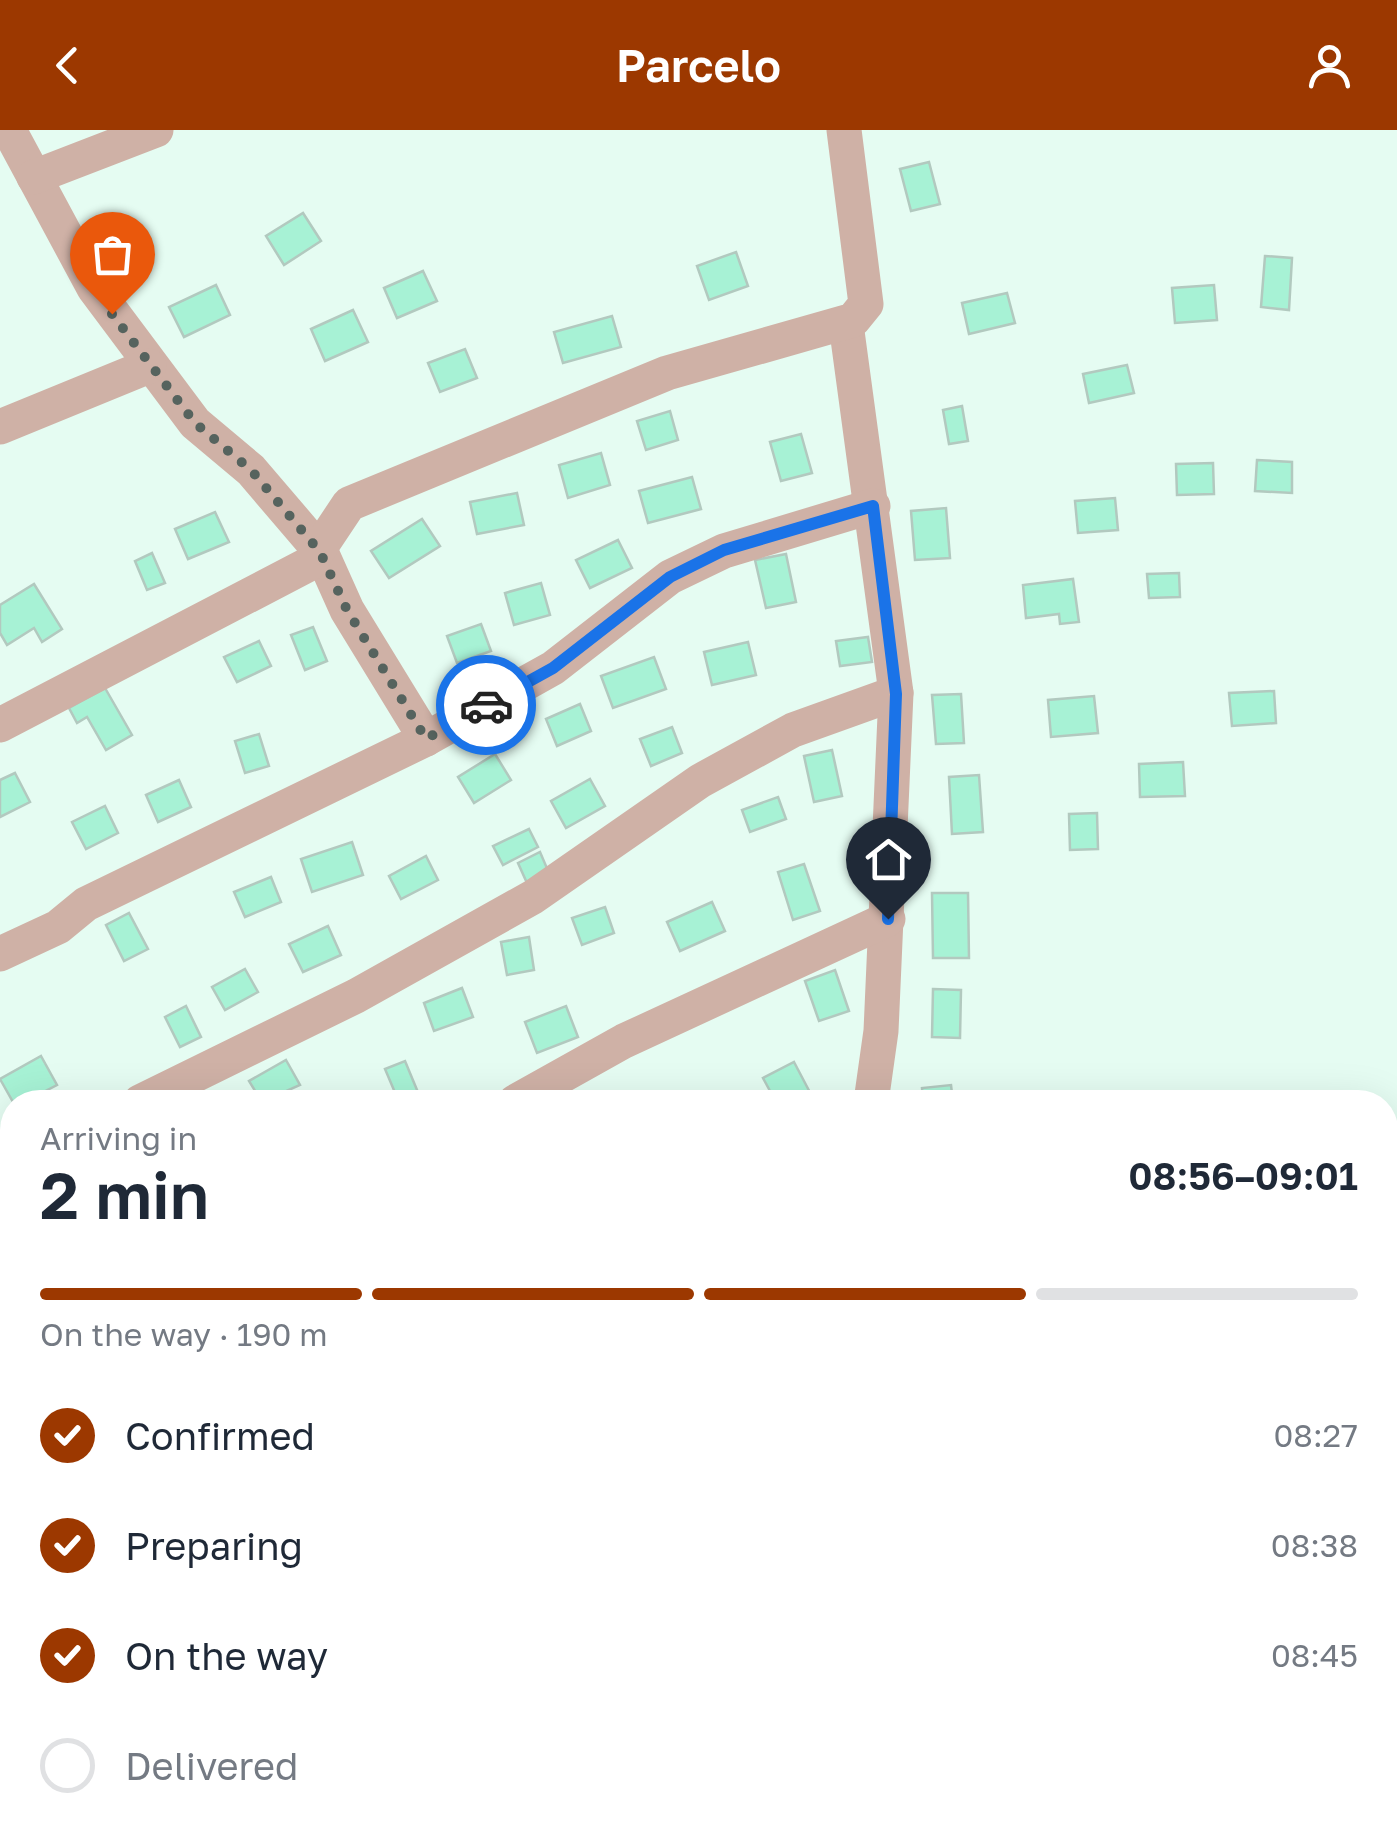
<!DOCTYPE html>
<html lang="en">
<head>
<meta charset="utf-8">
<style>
	:root { --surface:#fff; --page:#f6f6f7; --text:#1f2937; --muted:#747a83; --line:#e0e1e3; --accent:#9c3800 }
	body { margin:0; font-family:"Golos Text",sans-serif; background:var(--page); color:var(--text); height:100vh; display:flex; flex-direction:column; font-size:38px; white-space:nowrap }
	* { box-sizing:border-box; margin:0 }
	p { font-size:32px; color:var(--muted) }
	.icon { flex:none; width:55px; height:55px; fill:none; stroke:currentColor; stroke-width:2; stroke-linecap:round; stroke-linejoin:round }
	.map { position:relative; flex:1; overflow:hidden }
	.panel { position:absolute; left:0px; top:960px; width:1398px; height:752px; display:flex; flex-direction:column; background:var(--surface); border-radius:40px 40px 0 0; box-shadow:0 10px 40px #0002 }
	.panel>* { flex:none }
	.pin { position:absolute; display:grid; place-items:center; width:85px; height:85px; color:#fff; margin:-102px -42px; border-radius:50% 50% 50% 0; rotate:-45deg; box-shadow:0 0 10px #0007 }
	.pin .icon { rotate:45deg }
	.courier { position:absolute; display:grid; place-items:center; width:100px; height:100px; margin:-50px; border:8px solid #1a73e8; border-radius:50%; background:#fff; color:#222; box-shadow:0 2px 12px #0007 }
	.summary em { font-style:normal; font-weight:600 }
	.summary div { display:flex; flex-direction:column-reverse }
	.summary { display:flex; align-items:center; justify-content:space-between; height:170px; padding:0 40px }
	h1 { font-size:65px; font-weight:600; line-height:75px }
	.bar { display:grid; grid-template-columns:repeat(4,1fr); gap:15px 10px; align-content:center; height:120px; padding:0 40px }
	.bar i { height:12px; border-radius:8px; background:var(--line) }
	.bar .current { background:var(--accent) }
	.bar p { grid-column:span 4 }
	ol { padding:0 40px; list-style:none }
	li { display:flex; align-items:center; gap:30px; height:110px }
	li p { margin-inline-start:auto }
	li .icon { padding:10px; border-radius:50%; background:var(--accent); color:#fff; stroke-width:4 }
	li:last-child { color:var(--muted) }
	li i { width:55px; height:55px; border:5px solid var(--line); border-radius:50% }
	header { display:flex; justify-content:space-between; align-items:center; height:130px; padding:0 40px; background:var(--accent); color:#fff; font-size:45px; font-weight:600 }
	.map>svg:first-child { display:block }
	.building { fill:#a7f2d5; stroke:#b2c9bf; stroke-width:2.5 }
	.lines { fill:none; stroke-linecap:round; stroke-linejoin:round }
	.minor { stroke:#cfb1a6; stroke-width:35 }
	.done { stroke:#56635e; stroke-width:10; stroke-dasharray:0 18 }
	.route { stroke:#1a73e8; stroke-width:12 }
</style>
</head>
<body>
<header><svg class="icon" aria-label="back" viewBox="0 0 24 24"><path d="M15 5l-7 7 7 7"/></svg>Parcelo<svg class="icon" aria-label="person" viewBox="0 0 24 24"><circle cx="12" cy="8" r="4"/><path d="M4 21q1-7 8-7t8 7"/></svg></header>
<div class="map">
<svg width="1397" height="1711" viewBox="0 0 1397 1711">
	<rect width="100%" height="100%" fill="#e5fcf2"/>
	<g class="building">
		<path d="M929,32L940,74L911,81L900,39Z"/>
		<path d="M303,83L321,111L284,135L266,106Z"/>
		<path d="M736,122L748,156L709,170L697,136Z"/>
		<path d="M1265,126L1292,128L1289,180L1261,177Z"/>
		<path d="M423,141L437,171L397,188L384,158Z"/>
		<path d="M216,155L230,185L184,207L169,177Z"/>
		<path d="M1214,155L1217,190L1175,193L1172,158Z"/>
		<path d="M1007,163L1015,193L969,204L962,173Z"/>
		<path d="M353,180L368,212L325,231L311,199Z"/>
		<path d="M612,186L621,217L563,233L554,202Z"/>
		<path d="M465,219L477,248L440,262L428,233Z"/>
		<path d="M1127,235L1134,263L1089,273L1083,244Z"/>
		<path d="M962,276L968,311L949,314L943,280Z"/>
		<path d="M670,281L678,310L646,320L637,291Z"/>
		<path d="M801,304L812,343L781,351L770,312Z"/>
		<path d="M601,323L610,355L568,368L559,335Z"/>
		<path d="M1257,330L1292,332V363L1255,361Z"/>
		<path d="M1213,333L1214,364L1177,365L1176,334Z"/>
		<path d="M692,347L701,379L648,393L639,361Z"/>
		<path d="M517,363L524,395L477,404L470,372Z"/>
		<path d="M1115,368L1118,400L1078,403L1075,371Z"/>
		<path d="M946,378L950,428L915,430L911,381Z"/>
		<path d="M215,382L229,412L188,429L175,399Z"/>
		<path d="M422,389L440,416L389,448L371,421Z"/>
		<path d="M618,410L632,438L590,458L576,430Z"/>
		<path d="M152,423L165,453L147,460L135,431Z"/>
		<path d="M786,424L796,472L766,478L755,430Z"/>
		<path d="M1179,443L1180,467L1149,468L1147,444Z"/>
		<path d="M1073,449L1079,492L1060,494L1059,484L1026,488L1023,455Z"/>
		<path d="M541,453L550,485L514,495L505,463Z"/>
		<path d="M34,454L62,499L42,512L34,498L7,515L0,503V475Z"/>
		<path d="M481,494L491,521L457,533L447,506Z"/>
		<path d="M313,497L327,531L305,540L291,505Z"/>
		<path d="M868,507L872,532L840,536L836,511Z"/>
		<path d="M259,511L271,536L237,552L224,527Z"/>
		<path d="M748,512L756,545L712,555L704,522Z"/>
		<path d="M654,527L666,559L613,578L601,546Z"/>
		<path d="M105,558L132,605L106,620L87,587L77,593L69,578Z"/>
		<path d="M1274,561L1276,593L1232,596L1229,563Z"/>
		<path d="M961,564L964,613L936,614L932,565Z"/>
		<path d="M1094,566L1098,603L1051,607L1048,570Z"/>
		<path d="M580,574L591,601L557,616L546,589Z"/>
		<path d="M672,597L682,623L651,636L640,609Z"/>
		<path d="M259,604L269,636L245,643L235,611Z"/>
		<path d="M832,620L842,666L814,672L804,626Z"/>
		<path d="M495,624L511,650L474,673L458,647Z"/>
		<path d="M1183,632L1185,666L1140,667L1139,634Z"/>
		<path d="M15,643L30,672L0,687V650Z"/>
		<path d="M979,645L983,702L952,704L949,647Z"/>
		<path d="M590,649L605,676L566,698L551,671Z"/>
		<path d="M179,650L191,677L158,692L146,665Z"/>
		<path d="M778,667L786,689L750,702L742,680Z"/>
		<path d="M105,676L118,703L86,719L72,692Z"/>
		<path d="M1097,683L1098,719L1070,720L1069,684Z"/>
		<path d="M529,699L538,717L503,735L493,716Z"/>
		<path d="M352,712L363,745L312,762L301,729Z"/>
		<path d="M540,722L549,743L527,753L518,733Z"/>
		<path d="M426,726L438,750L401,769L389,746Z"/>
		<path d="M804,734L820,781L793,790L778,742Z"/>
		<path d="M271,747L281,772L245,787L234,762Z"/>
		<path d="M932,763H968L969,828H933Z"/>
		<path d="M712,772L725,801L680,821L667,792Z"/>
		<path d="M605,777L614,803L582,815L572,788Z"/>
		<path d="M129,783L148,819L124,831L106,795Z"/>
		<path d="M328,796L341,825L303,842L289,814Z"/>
		<path d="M529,807L534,840L507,845L501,812Z"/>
		<path d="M245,839L258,862L225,880L212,857Z"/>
		<path d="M835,840L849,881L819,891L805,851Z"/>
		<path d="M462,858L473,887L434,901L424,873Z"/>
		<path d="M933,859L961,860L960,908L932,907Z"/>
		<path d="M186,876L201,907L180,917L165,887Z"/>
		<path d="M566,876L578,907L537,923L525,892Z"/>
		<path d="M41,926L57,955L24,972H13L0,949Z"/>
		<path d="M286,930L300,955L262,972L249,951Z"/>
		<path d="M405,931L422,972H399L385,939Z"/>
		<path d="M794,932L815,972H776L763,948Z"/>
		<path d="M951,955L953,972H923L922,958Z"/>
		<path d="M740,963L744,972H719Z"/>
		<path d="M12,1188V1226L10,1227L0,1210V1195Z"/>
		<path d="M12,1318V1355L0,1364V1327Z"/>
		<path d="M497,1700H514L520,1711H479Z"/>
		<path d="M735,1700H750L756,1711H721Z"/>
		<path d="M904,1700H935L938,1711H908Z"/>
	</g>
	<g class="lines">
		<g class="minor">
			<path d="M9,0L94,158L195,293L251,340L321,422L347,480L426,609"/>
			<path d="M34,47L156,0"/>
			<path d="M846,194L896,563L881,901L871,972"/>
			<path d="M0,297L149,236"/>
			<path d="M0,595L309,434L349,374L667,243L853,190L866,174L844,0"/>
			<path d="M0,824L58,797L86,774L426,609L553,538L670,447L724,421L873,376"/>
			<path d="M140,972L356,866L533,767L700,651L793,600L896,563"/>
			<path d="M515,972L624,911L888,789"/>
			<path d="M0,1056L12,1050"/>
			<path d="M0,1283L12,1275"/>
			<path d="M0,1549L12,1539"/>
			<path d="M0,1700L12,1688"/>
			<path d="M266,1700L278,1711"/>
			<path d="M842,1700L843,1711"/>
			<path d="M405,1711L421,1700"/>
		</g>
	</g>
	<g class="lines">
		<path class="done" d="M112,184L195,293L251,340L320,422L347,480L426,609L486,575"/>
		<path class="route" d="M486,575L553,538L670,447L724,420L873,376L896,564L888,789"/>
	</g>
</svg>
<div class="pin" style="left:112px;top:184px;background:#ea580c"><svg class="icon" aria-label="bag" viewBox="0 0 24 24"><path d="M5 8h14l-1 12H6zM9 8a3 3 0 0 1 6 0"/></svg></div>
<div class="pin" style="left:888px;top:789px;background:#1f2937"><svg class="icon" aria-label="home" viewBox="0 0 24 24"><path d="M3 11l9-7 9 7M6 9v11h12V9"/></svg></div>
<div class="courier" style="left:486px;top:575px"><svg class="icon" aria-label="car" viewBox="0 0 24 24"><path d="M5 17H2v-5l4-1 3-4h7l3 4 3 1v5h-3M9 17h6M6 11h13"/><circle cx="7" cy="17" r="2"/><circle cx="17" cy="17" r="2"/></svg></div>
<section class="panel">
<div class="summary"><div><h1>2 min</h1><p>Arriving in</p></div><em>08:56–09:01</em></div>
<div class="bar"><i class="current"></i><i class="current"></i><i class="current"></i><i></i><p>On the way · 190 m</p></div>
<ol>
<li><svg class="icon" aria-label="check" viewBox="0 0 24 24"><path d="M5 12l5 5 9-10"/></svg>Confirmed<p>08:27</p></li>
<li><svg class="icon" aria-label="check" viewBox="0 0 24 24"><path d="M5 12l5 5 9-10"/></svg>Preparing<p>08:38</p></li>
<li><svg class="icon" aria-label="check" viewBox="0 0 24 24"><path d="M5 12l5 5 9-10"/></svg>On the way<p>08:45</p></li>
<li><i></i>Delivered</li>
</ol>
</section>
</div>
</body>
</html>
